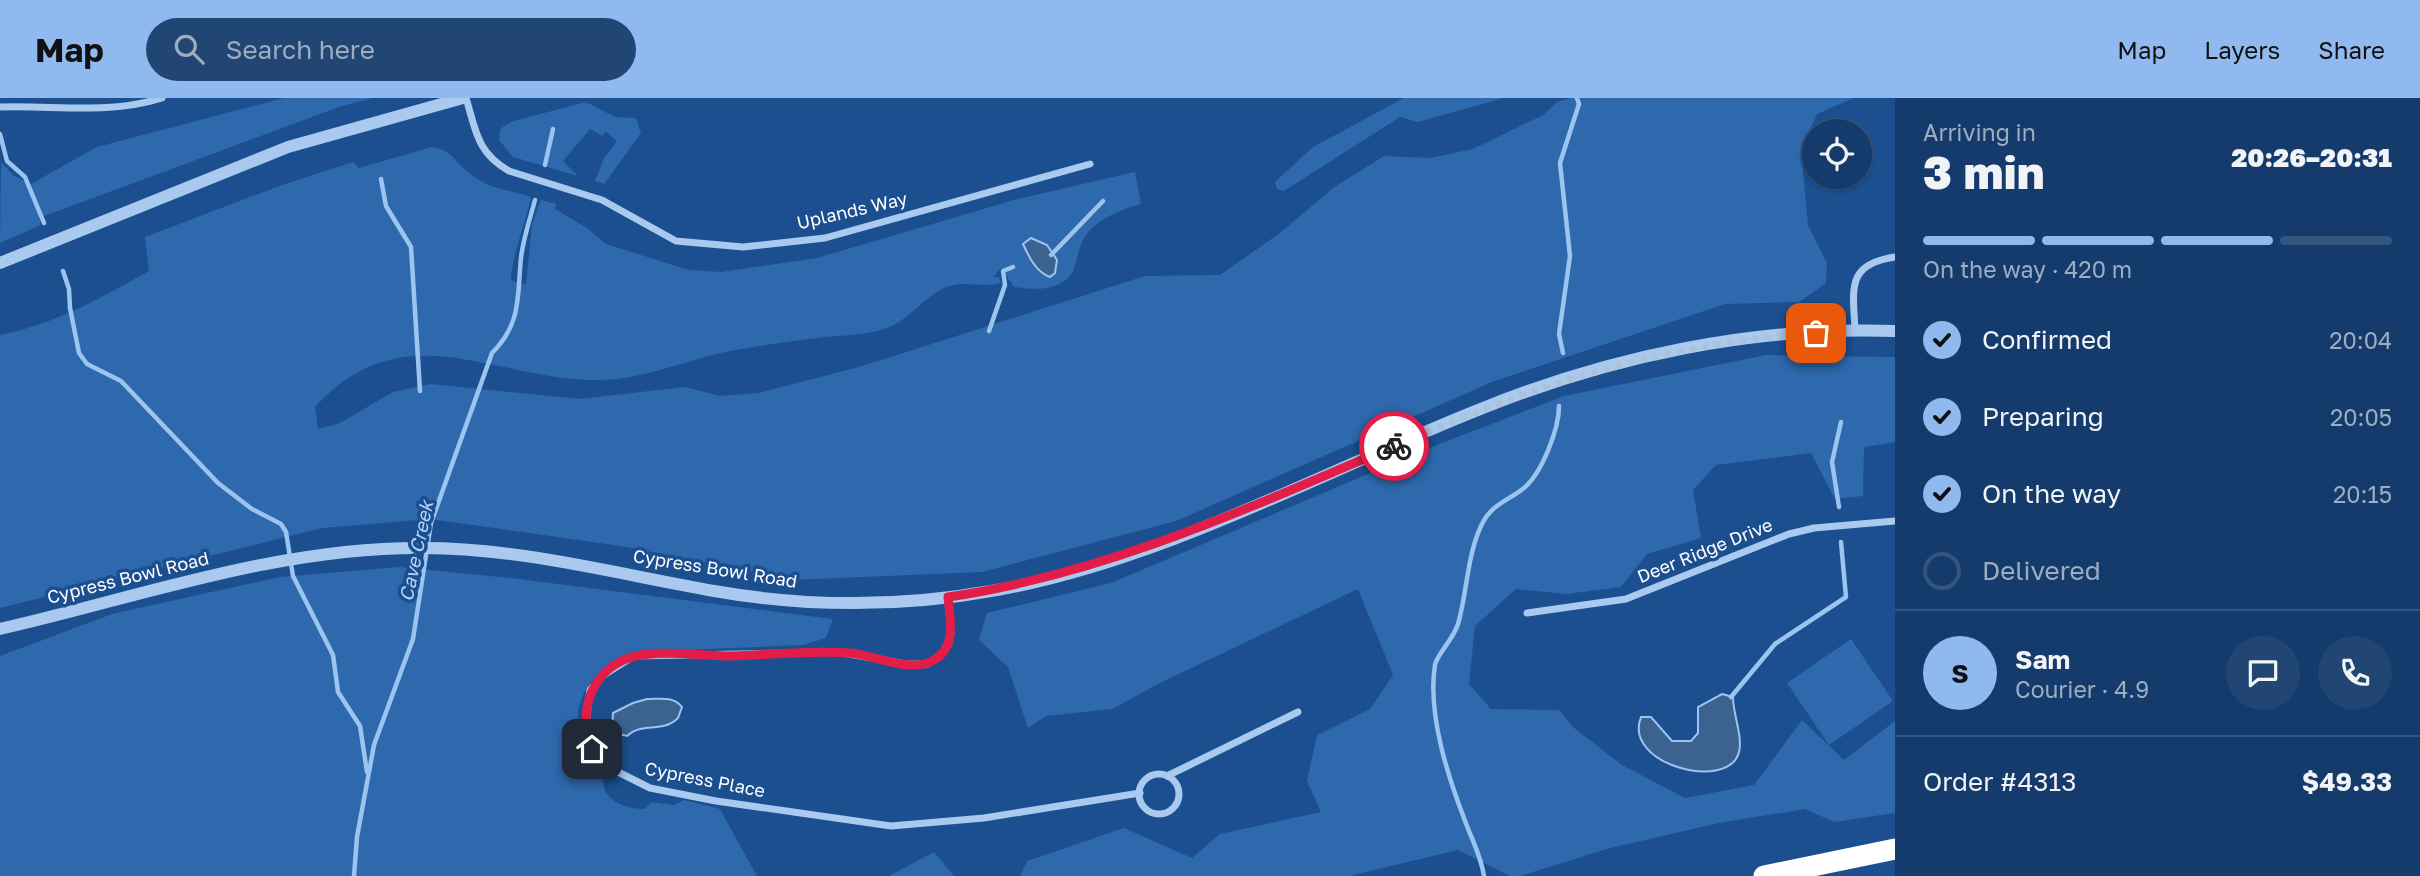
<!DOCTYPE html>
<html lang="en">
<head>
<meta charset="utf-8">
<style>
	:root { --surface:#143b6b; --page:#214673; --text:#f1f3f6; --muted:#9dadc1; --line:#33557e; --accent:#90b9f0 }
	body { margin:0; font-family:"Golos Text",sans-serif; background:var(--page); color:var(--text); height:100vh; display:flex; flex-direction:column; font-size:26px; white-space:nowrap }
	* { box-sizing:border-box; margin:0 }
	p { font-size:23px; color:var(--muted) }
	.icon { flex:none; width:38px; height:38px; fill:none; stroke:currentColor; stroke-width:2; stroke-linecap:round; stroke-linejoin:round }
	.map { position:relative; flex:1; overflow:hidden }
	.details { display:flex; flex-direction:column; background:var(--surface); width:525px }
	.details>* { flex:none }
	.controls { position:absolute; left:1802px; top:21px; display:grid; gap:14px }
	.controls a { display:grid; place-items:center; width:70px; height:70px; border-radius:50%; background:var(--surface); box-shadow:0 2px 5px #0004,0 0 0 2px var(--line); font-size:35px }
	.pin { position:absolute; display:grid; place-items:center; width:60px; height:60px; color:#fff; margin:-30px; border-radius:14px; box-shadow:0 4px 10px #0006 }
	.courier { position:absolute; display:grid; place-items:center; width:70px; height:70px; margin:-35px; border:5px solid #e11d48; border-radius:50%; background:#fff; color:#222; box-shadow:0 2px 9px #0007 }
	.headline em { font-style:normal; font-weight:800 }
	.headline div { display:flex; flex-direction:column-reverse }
	.headline { display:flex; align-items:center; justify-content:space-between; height:119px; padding:0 28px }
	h1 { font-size:46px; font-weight:800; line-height:52px }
	.bar { display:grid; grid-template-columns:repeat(4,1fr); gap:10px 7px; align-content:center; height:84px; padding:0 28px }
	.bar i { height:9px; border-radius:5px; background:var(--line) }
	.bar .active { background:var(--accent) }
	.bar p { grid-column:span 4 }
	.line { display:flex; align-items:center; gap:18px; padding:0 28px; border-top:2px solid var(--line) }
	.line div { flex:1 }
	.round { display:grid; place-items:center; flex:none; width:74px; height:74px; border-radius:37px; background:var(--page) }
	ol { padding:0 28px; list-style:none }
	li { display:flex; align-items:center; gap:21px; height:77px }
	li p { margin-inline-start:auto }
	li .icon { padding:7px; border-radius:50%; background:var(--accent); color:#111; stroke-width:4 }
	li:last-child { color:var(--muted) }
	li i { width:38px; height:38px; border:4px solid var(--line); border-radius:50% }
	header { display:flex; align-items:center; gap:42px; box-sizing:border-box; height:98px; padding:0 35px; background:var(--accent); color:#111 }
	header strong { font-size:33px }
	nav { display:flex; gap:38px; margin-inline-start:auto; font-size:24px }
	.search { width:490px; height:63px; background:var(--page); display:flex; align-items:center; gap:18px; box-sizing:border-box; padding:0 24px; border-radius:38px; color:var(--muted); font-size:26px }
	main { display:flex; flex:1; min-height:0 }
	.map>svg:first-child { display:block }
	.green { fill:#2e69ad; fill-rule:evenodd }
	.water { fill:#3c6290; stroke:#9cc4f0; stroke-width:2 }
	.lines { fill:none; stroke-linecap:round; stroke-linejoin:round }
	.stream { stroke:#9cc4f0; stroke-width:4.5 }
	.minor { stroke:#a9c9ee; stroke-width:7 }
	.tertiary { stroke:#a9c9ee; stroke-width:12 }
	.motorway { stroke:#fff; stroke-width:21 }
	.done { stroke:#afc1d8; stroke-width:7; stroke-dasharray:0 12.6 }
	.route { stroke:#e11d48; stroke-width:9 }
	.labels { text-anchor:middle; stroke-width:7; stroke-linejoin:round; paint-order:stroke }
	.street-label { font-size:18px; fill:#fff; stroke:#1b4f8f }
	.water-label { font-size:19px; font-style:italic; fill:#b5d3f5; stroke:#1b4f8f }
</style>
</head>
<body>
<header>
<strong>Map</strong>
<div class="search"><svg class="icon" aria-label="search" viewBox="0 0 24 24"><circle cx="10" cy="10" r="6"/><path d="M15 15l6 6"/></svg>Search here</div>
<nav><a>Map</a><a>Layers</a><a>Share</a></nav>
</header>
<main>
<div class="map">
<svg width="1895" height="778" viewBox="0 0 1895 778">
	<rect width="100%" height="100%" fill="#1b4f8f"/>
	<g class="green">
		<path d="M284,0H373L339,9L39,120L41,127L0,145L1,64L13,77L31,86L97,49Z"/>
		<path d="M1404,0H1504L1418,24L1400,19L1284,93L1277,91L1275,84L1313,49Z"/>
		<path d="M1571,0H1854L1817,16L1801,53L1808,127L1827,165L1826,185L1799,204L1725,206L1492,284L1176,423L982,474L792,482L627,449L430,421L322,430L0,510V237C55,226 101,200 149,173L145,139L282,87L353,64L359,70L432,49C450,51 454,62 467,73C490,93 505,90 531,99C525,128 513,153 511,182L526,187L532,126L541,102L556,106L555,111L587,130L606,146L689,172L721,174L817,160L1014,102L1135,74L1141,106C1121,111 1093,123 1083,142C1078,152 1077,164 1073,173C1062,194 1032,192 1014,189L1001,170L993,179H999L1001,185C985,190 966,183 949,188C925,197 913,218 892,228C872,237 847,237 825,239C793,243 761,247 730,253C686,262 640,283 595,282C490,281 403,213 315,309L318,331L340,325L393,294L430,286L580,301L685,289L720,298L758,295L859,269L1145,178L1220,177L1280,135L1333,90L1384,58L1430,60L1473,51L1543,17L1557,4ZM1023,145L1047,147L1057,163L1041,175L1030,161Z"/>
		<path d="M586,4L615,19L636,20L641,35L604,86L595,83L604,60L617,43L606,34L602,38L590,31L563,63L578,78L513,59L499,42L500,31L510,24Z"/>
		<path d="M1766,257L1895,259V344L1864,349L1863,398L1835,401L1811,355L1716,367L1693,392L1701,440L1647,456L1621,489L1566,496L1516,491L1475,528L1469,586L1491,611L1559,612L1574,630L1622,667L1685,700L1754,687L1802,622L1844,662L1895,623V715L1834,724L1805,711L1719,725L1610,750L1520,778H1510L1458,752L1349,778H1020L1027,763L1124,730L1192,760L1220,736L1321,714L1307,683L1317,637L1370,611L1393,577L1358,491L1160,585L1112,611L1046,618L1028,630L1008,569L979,542L987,515L1111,485L1429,350L1564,298Z"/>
		<path d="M399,469L511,480L833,521L826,540L803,547L636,554C592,568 564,607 584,654C588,664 598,671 602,680C605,685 603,691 607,696C615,707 632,711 645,711L651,704L674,707L684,702L720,711L757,778H0V558L112,516L216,493L280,479Z"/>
		<path d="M1851,541L1893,603L1829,647L1787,585Z"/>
		<path d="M934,754L954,778H889Z"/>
	</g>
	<g class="water">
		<path d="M1031,140L1047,147L1057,162L1055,175L1050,179C1036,174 1029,159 1023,146Z"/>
		<path d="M1722,596L1733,599C1733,617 1743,638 1739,654C1729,694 1622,667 1641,619H1651L1672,643H1691L1698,635V609Z"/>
		<path d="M647,601C660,601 673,598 682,609L678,620C662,636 643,623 627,638L612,634L613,615L633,605Z"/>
	</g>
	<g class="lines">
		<g class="stream">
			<path d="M0,36L7,63L25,79L44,125"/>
			<path d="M545,67L553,31"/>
			<path d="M381,81L386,108L411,149L420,293"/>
			<path d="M1051,157L1103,103"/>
			<path d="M63,173L69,191L70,210L79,255L87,266L121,283L218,385L252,411L281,426L286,434L293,478L333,557L338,594L360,628L367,674"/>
			<path d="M989,233L1005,187L1003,173L1013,169"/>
			<path d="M1563,255L1559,236L1570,158L1560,65L1579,6L1577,0"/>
			<path d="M1839,409L1832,364L1841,324"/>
			<path d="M1731,599L1775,546L1846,499L1841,444"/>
			<path d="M354,778L357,739L374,647L413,541L431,425L492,255C522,225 517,199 521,160C523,141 530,121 535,102"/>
			<path d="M1484,778C1481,759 1474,746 1467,728C1449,682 1427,617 1435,567C1437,556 1453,542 1458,526C1467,495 1467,458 1481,428C1491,406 1508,403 1524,390C1542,375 1559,331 1559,308"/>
		</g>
		<g class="minor">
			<path d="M466,0C476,33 477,55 509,73L602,102L676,143L743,149L825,140L1090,66"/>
			<path d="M0,9C55,7 108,17 162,0"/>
			<path d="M1855,232C1853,191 1846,166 1895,159"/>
			<path d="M948,499L951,535L949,545L942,556L927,566H906L838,554L634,558L602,578L590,592L586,627L592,651L608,669L650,690L716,703L891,728L984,720L1140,695"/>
			<path d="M1527,515L1626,501L1789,436L1814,430L1895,423"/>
			<circle cx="1159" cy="696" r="20"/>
			<path d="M1167,678L1298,614"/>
		</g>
		<g class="tertiary">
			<path d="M0,165L288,49L463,0"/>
			<path d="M0,531C140,499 277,449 423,450C521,450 617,476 714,493C806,509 904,509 997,492C1164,462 1326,372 1483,310C1612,258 1756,228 1895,233"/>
		</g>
		<path class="motorway" d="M1764,778L1895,751"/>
	</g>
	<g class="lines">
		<path class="done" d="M1394,348C1530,289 1667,244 1816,235"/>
		<path class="route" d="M592,651C576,612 593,568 636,558C663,552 704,558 732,558C771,557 811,552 850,555C875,557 911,576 934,562C957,548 950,522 948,499C1105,476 1249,410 1394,348"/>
	</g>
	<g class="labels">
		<g class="street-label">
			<text transform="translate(852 113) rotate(-13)" y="6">Uplands Way</text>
			<text transform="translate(1705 453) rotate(-22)" y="6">Deer Ridge Drive</text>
			<text transform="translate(715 471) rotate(9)" y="6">Cypress Bowl Road</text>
			<text transform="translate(128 480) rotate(-14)" y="6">Cypress Bowl Road</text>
			<text transform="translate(705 682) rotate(11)" y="6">Cypress Place</text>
		</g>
		<g class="water-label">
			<text transform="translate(416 453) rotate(-78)" y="7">Cave Creek</text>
		</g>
	</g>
</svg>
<div class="controls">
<a><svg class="icon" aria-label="locate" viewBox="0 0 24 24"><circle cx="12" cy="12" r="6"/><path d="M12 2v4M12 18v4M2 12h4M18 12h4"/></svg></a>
</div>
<div class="pin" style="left:1816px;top:235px;background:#ea580c"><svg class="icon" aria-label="bag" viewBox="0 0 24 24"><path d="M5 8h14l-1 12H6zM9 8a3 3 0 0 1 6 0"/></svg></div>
<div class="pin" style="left:592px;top:651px;background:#1f2937"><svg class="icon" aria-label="home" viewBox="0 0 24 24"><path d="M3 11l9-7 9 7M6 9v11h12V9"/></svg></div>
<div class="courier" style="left:1394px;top:348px"><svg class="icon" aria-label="bike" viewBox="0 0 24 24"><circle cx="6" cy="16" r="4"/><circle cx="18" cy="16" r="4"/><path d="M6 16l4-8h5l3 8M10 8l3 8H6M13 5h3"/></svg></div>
</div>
<section class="details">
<div class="headline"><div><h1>3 min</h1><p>Arriving in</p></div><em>20:26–20:31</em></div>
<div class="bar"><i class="active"></i><i class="active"></i><i class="active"></i><i></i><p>On the way · 420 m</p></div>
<ol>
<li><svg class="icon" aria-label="check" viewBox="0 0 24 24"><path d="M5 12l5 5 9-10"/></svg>Confirmed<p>20:04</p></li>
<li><svg class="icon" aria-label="check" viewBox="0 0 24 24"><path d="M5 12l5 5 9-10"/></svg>Preparing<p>20:05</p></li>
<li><svg class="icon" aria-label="check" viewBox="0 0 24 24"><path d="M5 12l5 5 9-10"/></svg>On the way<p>20:15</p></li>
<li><i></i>Delivered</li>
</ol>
<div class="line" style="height:126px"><b class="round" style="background:var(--accent);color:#111">S</b><div><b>Sam</b><p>Courier · 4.9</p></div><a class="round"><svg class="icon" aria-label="chat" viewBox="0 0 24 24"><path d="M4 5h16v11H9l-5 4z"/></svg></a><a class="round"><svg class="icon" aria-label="phone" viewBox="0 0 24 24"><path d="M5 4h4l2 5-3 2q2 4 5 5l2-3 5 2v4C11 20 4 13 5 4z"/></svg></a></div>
<div class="line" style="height:91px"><div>Order #4313</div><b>$49.33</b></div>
</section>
</main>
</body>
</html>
